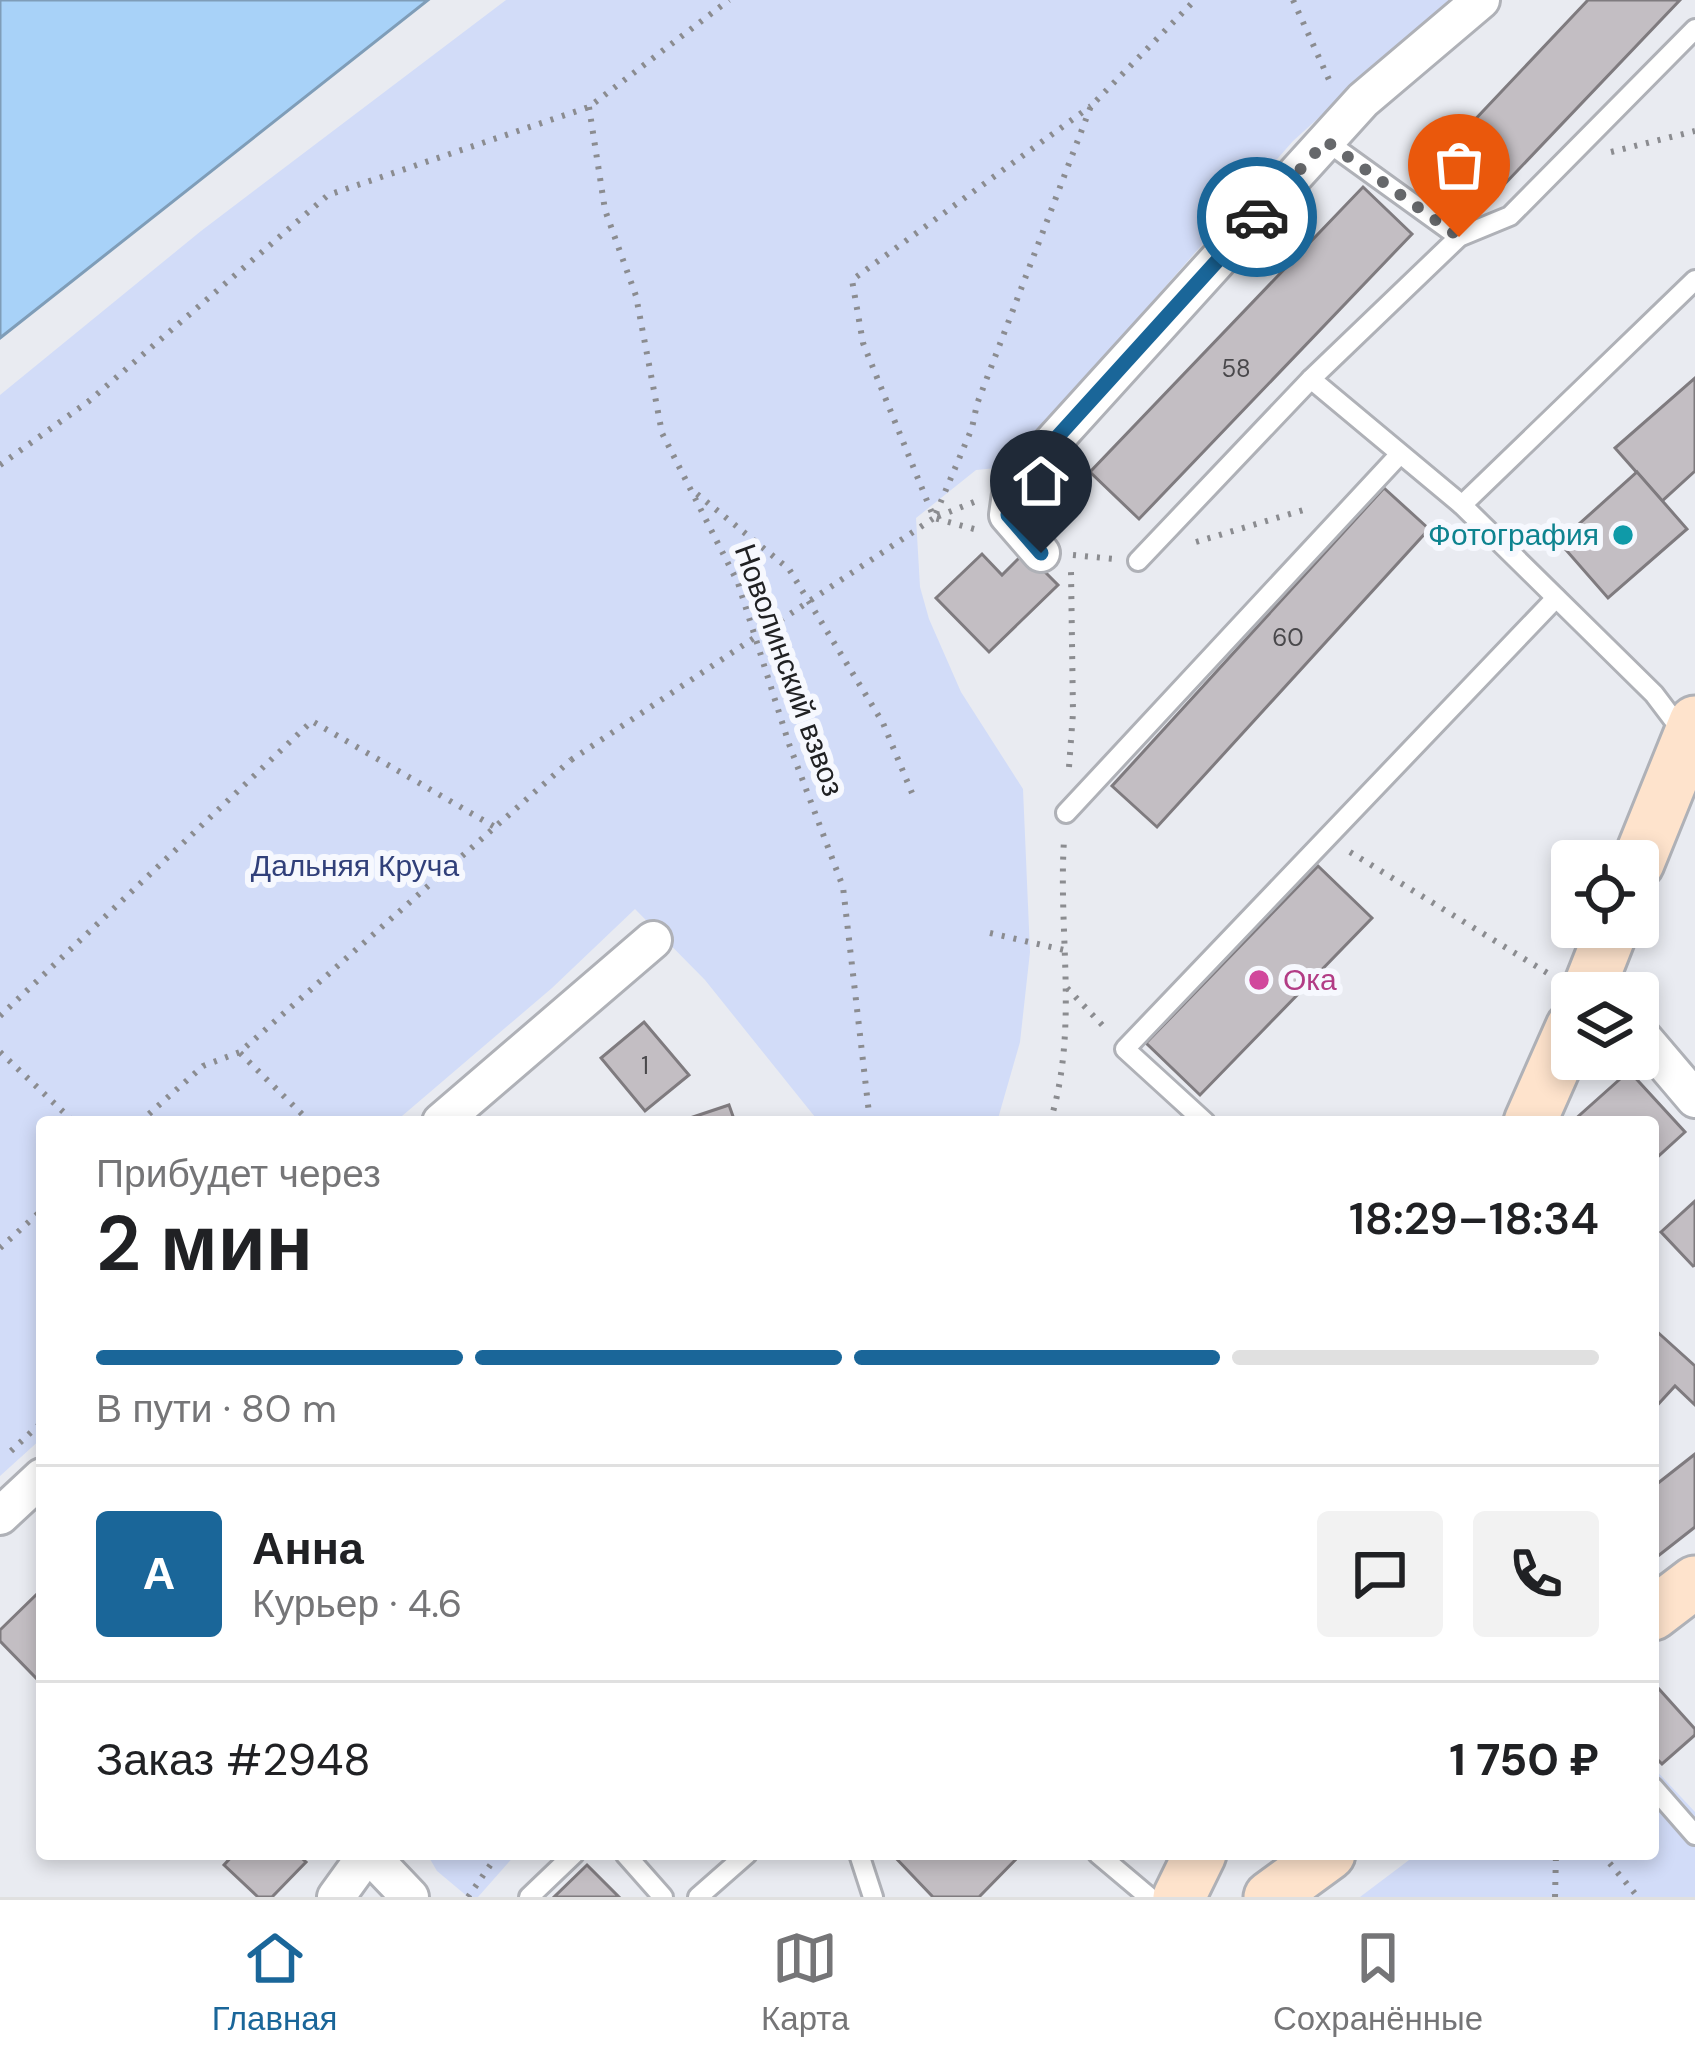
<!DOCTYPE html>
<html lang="ru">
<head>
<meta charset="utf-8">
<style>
	:root { --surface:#fff; --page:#f2f2f2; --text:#202124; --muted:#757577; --line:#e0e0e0; --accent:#1a6699 }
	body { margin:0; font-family:"DM Sans",sans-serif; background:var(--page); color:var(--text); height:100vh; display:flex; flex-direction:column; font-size:45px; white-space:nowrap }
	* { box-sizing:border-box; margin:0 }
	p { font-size:39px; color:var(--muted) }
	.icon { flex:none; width:66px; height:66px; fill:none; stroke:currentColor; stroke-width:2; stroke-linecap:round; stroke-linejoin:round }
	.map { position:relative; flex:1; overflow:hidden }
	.details { position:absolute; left:36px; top:1116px; width:1623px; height:744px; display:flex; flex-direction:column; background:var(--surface); border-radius:12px; box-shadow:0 6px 18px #0003 }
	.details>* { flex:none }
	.controls { position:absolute; left:1551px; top:840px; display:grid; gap:24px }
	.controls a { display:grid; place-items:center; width:108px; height:108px; border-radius:12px; background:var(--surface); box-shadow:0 6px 18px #0003; font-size:60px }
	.pin { position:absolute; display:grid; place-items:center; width:102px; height:102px; color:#fff; margin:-123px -51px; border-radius:50% 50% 50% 0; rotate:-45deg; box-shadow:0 0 12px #0007 }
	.pin .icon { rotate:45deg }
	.courier { position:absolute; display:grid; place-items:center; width:120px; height:120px; margin:-60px; border:9px solid #1a6699; border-radius:50%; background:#fff; color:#222; box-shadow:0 3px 15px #0007 }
	.overview em { font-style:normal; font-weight:600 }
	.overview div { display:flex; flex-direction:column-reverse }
	.overview { display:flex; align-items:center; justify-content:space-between; height:204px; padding:0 60px }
	h1 { font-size:78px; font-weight:600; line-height:90px }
	.bar { display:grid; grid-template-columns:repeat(4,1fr); gap:18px 12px; align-content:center; height:144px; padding:0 60px }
	.bar i { height:15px; border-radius:9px; background:var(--line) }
	.bar .current { background:var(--accent) }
	.bar p { grid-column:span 4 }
	.line { display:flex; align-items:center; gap:30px; padding:0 60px; border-top:3px solid var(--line) }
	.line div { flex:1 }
	.round { display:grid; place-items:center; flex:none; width:126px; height:126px; border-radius:12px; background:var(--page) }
	.tabs { display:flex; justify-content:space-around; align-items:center; height:168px; border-top:3px solid var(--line); background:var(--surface); font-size:33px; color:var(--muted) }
	.tabs a { display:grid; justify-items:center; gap:6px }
	.tabs .current { color:var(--accent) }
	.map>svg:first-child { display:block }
	.green { fill:#d2dcf8 }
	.water { fill:#a8d2f8; stroke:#7f9db8; stroke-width:3 }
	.building { fill:#c3bec3; stroke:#7f7b7f; stroke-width:3 }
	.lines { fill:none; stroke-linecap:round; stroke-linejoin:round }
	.lane-casing { stroke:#afb1b7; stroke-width:24 }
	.street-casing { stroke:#afb1b7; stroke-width:42 }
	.secondary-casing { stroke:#afb1b7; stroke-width:57 }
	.path { stroke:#8b8c90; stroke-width:6; stroke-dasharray:3 9; stroke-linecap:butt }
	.lane { stroke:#fff; stroke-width:18 }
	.street { stroke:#fff; stroke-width:36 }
	.secondary { stroke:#fee3cc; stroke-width:51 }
	.path-bridge { stroke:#8b8c90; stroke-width:6; stroke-dasharray:3 9; stroke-linecap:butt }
	.done { stroke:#66686b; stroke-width:12; stroke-dasharray:0 21.6 }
	.route { stroke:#1a6699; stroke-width:15 }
	.culture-dot { fill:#0f9aa8; stroke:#f6f8fe; stroke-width:4.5 }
	.hotel-dot { fill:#d1479c; stroke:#f6f8fe; stroke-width:4.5 }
	.labels { text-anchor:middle; stroke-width:12; stroke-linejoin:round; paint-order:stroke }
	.number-label { font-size:24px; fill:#49484b }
	.culture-label { font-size:30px; fill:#0d838f; stroke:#f6f8fe; text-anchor:end }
	.street-label { font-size:30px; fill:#202123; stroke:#f6f8fe }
	.park-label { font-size:30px; fill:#31407a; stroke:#f6f8fe }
	.hotel-label { font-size:30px; fill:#b23c85; stroke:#f6f8fe; text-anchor:start }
</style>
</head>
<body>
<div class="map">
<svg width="1695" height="1897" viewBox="0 0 1695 1897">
	<rect width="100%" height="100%" fill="#e9ebf1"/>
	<g class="green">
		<path d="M506,0H1449L1293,141L1007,467L976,470L916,518L920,587L929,619L961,692L1023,789L1030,952L1020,1042L997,1122H819L705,980L635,909L552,988L395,1122H42V1438L0,1476V395L201,231Z"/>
		<path d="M1653,1767L1695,1812V1897H1360L1417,1854H1653Z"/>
		<path d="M427,1854H516L478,1897H468L437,1871Z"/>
	</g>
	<path class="water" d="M0,0H428L0,338Z"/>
	<g class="building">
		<path d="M1588,0H1680L1499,190L1451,145Z"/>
		<path d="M1363,187L1412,234L1139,519L1090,472Z"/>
		<path d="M1695,378V471L1662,501L1615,448Z"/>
		<path d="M1637,472L1687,529L1608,598L1559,542Z"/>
		<path d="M1384,488L1429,529L1157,827L1112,786Z"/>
		<path d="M1025,552L1058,585L989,652L936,598L982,554L1002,575Z"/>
		<path d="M1318,866L1372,918L1200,1095L1146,1043Z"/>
		<path d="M644,1022L689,1075L645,1111L601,1058Z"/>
		<path d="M1629,1071L1685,1132L1653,1161V1122H1572Z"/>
		<path d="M729,1105L735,1122H678Z"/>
		<path d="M1695,1201V1265L1693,1266L1661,1232Z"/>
		<path d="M1653,1328L1695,1366V1405L1675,1386L1653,1410Z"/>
		<path d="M1695,1454V1527L1653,1560V1487Z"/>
		<path d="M37,1594L42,1598V1676L38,1680L0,1641V1630Z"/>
		<path d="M1659,1689L1695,1729V1735L1662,1764L1653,1755V1693Z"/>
		<path d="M234,1854H297L306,1862L272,1897H258L224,1865Z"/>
		<path d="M892,1854H1021L979,1897H933Z"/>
		<path d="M587,1865L619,1897H554Z"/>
	</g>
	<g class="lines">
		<g class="lane-casing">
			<g id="lane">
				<path d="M1326,141L1459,237"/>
				<path d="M1311,379L1459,237L1510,216L1695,29"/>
				<path d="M1462,505L1695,280"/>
				<path d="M1138,561L1311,379L1462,505L1654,694L1685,735"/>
				<path d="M1066,813L1400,454"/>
				<path d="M1205,1122L1125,1049L1556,598"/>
				<path d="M1653,1787L1695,1835"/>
				<path d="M625,1854L663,1897"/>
				<path d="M859,1854L873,1897"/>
				<path d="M1098,1854L1149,1897"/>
				<path d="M529,1897L574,1854"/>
				<path d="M698,1897L747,1854"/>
			</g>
		</g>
		<g class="street-casing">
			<g id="street">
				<path d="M1041,553L1008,515L1012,487L1363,100L1481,0"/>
				<path d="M1638,1032L1695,1099"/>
				<path d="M441,1122L653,940"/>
				<path d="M0,1516L42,1477"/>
				<path d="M369,1854L410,1897"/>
				<path d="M336,1897L367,1854"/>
			</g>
		</g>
		<g class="secondary-casing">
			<g id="secondary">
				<path d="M1638,863L1695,722"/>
				<path d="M1587,993L1613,927"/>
				<path d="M1530,1122L1572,1027"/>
				<path d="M1653,1614L1695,1582"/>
				<path d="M1179,1897L1200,1854"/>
				<path d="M1270,1897L1329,1854"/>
			</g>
		</g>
		<g class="path">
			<path d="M1293,0L1330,82"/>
			<path d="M589,107L605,210L636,296L662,433L738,583L789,744L843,887L870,1122"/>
			<path d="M1611,152L1695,131"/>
			<path d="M0,465L89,401L328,195L589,107L729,0"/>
			<path d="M697,494L789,569L883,723L912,793"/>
			<path d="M974,502L934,518L972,428L977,404L1091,106L1195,0"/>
			<path d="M974,529L934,518L863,343L852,280L1091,106"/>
			<path d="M1196,542L1310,508"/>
			<path d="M1073,555L1114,559"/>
			<path d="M1069,767L1073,713L1071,571"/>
			<path d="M1350,852L1549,974"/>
			<path d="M990,933L1064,950"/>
			<path d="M1067,988L1106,1029"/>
			<path d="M0,1016L312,721L495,827"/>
			<path d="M0,1052L74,1122"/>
			<path d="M240,1053L310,1122"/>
			<path d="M140,1122L203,1066L240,1052L571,760"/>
			<path d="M1050,1122C1079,1030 1058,935 1064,840"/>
			<path d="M0,1248L42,1210"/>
			<path d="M11,1451L42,1422"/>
			<path d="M1602,1854L1638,1897"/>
			<path d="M468,1897L498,1854"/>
			<path d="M1555,1897L1556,1854"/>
		</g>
		<use href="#lane" class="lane"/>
		<use href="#street" class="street"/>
		<use href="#secondary" class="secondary"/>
		<path class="path-bridge" d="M571,760L934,518"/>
	</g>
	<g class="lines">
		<path class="done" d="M1257,217L1326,141L1459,237"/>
		<path class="route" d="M1041,553L1008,515L1012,487L1257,217"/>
	</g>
	<circle class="culture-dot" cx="1623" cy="535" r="12"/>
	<circle class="hotel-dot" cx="1259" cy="980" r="12"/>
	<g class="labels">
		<g class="number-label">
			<text x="1236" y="377">58</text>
			<text x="1288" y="646">60</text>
			<text x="645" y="1074">1</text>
		</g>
		<g class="culture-label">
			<text x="1599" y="545">Фотография</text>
		</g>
		<g class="street-label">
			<text transform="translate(789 670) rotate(70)" y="10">Новолинский взвоз</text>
		</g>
		<g class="park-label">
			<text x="355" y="876">Дальняя Круча</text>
		</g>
		<g class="hotel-label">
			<text x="1283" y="990">Ока</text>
		</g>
	</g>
</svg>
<div class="controls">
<a><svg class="icon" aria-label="locate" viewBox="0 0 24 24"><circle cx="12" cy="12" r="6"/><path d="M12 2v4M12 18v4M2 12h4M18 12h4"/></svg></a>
<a><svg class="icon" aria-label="layers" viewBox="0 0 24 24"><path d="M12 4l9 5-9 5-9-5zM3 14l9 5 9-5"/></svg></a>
</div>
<div class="pin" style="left:1459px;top:237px;background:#ea580c"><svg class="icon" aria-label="bag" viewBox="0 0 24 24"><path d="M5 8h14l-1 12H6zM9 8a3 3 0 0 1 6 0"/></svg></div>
<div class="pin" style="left:1041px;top:553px;background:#1f2937"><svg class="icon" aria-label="home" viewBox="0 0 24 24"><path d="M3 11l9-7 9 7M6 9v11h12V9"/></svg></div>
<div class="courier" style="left:1257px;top:217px"><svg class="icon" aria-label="car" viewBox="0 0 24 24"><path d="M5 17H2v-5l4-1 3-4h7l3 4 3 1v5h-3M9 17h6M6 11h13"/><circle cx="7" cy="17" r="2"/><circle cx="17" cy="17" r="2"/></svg></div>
<section class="details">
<div class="overview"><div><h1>2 мин</h1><p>Прибудет через</p></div><em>18:29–18:34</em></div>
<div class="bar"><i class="current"></i><i class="current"></i><i class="current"></i><i></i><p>В пути · 80 m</p></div>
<div class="line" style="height:216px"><b class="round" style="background:var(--accent);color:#fff">А</b><div><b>Анна</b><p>Курьер · 4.6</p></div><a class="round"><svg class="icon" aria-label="chat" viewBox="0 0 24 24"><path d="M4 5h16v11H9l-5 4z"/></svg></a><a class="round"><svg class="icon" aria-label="phone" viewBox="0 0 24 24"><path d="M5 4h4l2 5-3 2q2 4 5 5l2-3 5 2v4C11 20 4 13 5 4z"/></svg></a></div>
<div class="line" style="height:156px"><div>Заказ #2948</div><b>1 750 ₽</b></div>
</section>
</div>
<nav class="tabs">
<a class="current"><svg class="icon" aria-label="home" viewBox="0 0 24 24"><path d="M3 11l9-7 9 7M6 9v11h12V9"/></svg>Главная</a>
<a><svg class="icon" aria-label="map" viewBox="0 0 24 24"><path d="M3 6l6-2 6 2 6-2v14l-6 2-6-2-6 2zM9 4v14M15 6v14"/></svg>Карта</a>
<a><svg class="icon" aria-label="saved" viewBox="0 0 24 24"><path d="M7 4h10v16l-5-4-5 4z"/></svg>Сохранённые</a>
</nav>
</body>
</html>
